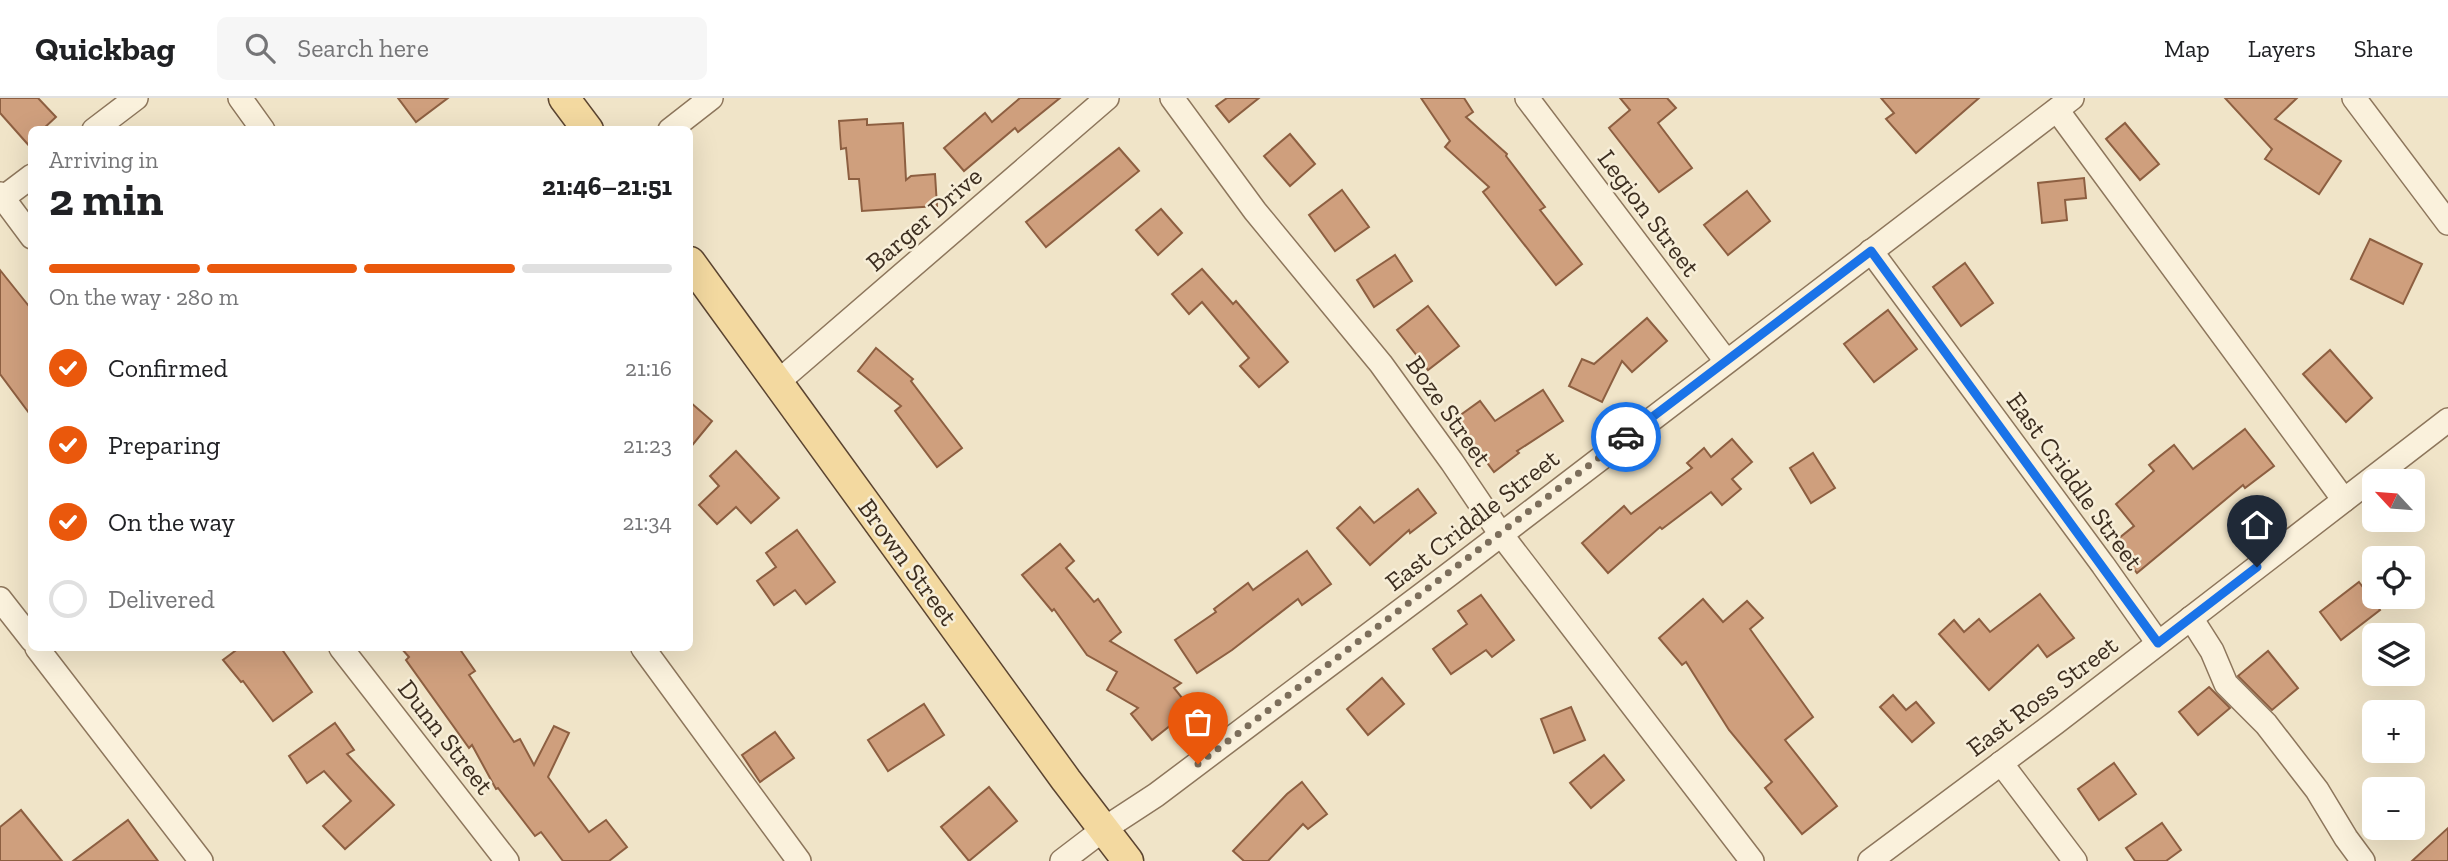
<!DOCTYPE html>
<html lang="en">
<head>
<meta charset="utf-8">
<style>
	:root { --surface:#fff; --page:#f6f6f6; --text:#202124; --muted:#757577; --line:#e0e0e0; --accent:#ea580c }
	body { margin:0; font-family:"Zilla Slab",serif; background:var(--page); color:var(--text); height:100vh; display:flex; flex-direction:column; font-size:26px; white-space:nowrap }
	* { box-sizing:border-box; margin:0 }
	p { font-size:23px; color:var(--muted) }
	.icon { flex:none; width:38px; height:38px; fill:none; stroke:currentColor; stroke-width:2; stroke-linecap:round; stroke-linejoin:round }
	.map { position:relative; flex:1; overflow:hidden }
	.details { position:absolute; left:28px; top:28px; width:665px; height:525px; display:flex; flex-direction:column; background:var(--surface); border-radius:10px; box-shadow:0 7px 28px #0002 }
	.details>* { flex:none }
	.needle { width:46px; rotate:296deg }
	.fabs { position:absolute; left:2362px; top:371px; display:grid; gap:14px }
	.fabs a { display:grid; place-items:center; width:63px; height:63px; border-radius:10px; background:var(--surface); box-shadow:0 7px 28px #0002; font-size:35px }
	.pin { position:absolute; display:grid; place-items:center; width:60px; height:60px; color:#fff; margin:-72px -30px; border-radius:50% 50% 50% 0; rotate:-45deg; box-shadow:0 0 7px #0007 }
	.pin .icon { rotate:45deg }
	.courier { position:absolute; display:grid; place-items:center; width:70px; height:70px; margin:-35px; border:5px solid #1a73e8; border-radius:50%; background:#fff; color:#222; box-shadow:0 2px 9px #0007 }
	.summary em { font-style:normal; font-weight:700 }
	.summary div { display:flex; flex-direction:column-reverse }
	.summary { display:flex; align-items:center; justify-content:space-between; height:119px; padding:0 21px }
	h1 { font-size:46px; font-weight:700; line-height:52px }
	.bar { display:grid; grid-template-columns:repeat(4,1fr); gap:10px 7px; align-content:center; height:84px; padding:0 21px }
	.bar i { height:9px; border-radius:5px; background:var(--line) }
	.bar .current { background:var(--accent) }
	.bar p { grid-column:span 4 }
	ol { padding:0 21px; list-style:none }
	li { display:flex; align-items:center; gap:21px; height:77px }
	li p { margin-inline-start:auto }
	li .icon { padding:7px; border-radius:50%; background:var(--accent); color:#fff; stroke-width:4 }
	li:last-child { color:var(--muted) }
	li i { width:38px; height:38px; border:4px solid var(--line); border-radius:50% }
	header { display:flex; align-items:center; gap:42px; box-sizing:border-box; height:98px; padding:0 35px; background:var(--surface); border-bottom:2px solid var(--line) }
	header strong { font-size:33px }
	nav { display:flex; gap:38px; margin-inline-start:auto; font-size:24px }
	.search { width:490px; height:63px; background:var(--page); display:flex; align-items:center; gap:18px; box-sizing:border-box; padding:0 24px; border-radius:10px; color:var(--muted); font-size:26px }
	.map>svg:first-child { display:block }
	.building { fill:#cf9f7d; stroke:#8d5f41; stroke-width:2 }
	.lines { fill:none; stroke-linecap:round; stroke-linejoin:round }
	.minor-casing { stroke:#8d765c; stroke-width:26 }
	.major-casing { stroke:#5b4430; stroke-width:33 }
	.minor { stroke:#faf1dc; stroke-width:23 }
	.major { stroke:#f3d9a0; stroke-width:30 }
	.done { stroke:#7c6e5b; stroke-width:7; stroke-dasharray:0 12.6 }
	.route { stroke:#1a73e8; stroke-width:9 }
	.labels { text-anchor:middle; stroke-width:5; stroke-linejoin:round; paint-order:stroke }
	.street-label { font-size:26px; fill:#3d2e20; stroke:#f7eed8 }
</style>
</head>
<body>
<header>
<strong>Quickbag</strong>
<div class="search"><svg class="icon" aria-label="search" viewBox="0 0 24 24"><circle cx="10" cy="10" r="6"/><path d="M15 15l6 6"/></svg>Search here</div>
<nav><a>Map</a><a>Layers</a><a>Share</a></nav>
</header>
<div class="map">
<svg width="2448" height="763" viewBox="0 0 2448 763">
	<rect width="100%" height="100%" fill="#f0e4c8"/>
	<g class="building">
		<path d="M0,0H38L56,19L42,32H32V51L0,15Z"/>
		<path d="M398,0H448L416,24Z"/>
		<path d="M1020,0H1060L1018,34L1015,30L964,73L944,50L985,15L992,24Z"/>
		<path d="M1227,0H1259L1229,24L1216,8Z"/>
		<path d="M1421,0H1464L1473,14L1466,19L1507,56L1506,58L1545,109L1540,112L1582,166L1556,187L1483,94L1489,89L1445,49L1450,43Z"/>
		<path d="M1620,0H1667L1676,10L1658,25L1692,70L1659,94L1609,30L1630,12Z"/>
		<path d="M1881,0H1979L1916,55L1886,21L1894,15Z"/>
		<path d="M2225,0H2297L2275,21L2341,63L2319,96L2265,61L2272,51Z"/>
		<path d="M867,21V27L903,25L906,82L911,78L935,76L937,108L862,113L859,81H849L846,50L841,51L839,23Z"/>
		<path d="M2125,25L2159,66L2140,82L2106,41Z"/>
		<path d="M1290,36L1315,66L1290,88L1264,58Z"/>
		<path d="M1119,50L1139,73L1046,149L1026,124Z"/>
		<path d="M2084,80L2086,100L2065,102L2067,122L2042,125L2038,85Z"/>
		<path d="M1342,92L1369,129L1335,153L1309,117Z"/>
		<path d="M1747,93L1770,123L1728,157L1704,127Z"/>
		<path d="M1161,111L1182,135L1158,157L1136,132Z"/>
		<path d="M2370,141L2422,166L2403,206L2351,181Z"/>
		<path d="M1395,157L1412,183L1374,209L1357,182Z"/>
		<path d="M1965,165L1993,205L1961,228L1933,189Z"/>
		<path d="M1202,171L1233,206L1236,203L1288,264L1259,289L1240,268L1249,260L1202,204L1189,216L1172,196Z"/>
		<path d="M0,172L32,212V319L0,276Z"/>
		<path d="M1428,208L1459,248L1428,272L1397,232Z"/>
		<path d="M1888,212L1917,251L1874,284L1844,246Z"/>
		<path d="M1647,220L1667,243L1632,274L1622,263L1602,304L1569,288L1582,261L1594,266Z"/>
		<path d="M876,250L913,281L911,283L962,350L937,369L895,313L901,308L858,273Z"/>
		<path d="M2330,252L2372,300L2346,324L2303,276Z"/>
		<path d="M1543,292L1563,323L1517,353L1519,355L1494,374L1455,321L1480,303L1495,323Z"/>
		<path d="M690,304L712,323L690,350Z"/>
		<path d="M2245,331L2274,368L2245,390L2243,387L2137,475L2113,445L2134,428L2116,406L2154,373L2149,367L2174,347L2193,371Z"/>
		<path d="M1732,341L1752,364L1732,381L1741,391L1722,407L1711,394L1662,431L1660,429L1608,475L1582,445L1624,408L1631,416L1692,370L1687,365L1704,350L1711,359Z"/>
		<path d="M736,353L779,400L751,425L736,409L717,426L699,407L719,388L710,378Z"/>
		<path d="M1813,355L1835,390L1811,405L1790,370Z"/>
		<path d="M1418,391L1436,415L1410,435L1409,432L1370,467L1337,430L1360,409L1374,425Z"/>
		<path d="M797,432L835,484L806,506L795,492L774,507L757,483L776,469L766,455Z"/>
		<path d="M1060,446L1074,463L1066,470L1094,504L1098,501L1121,534L1110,543L1181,585L1174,590L1191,611L1152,642L1131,616L1138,610L1107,592L1117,574L1087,557L1054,511L1052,513L1022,477Z"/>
		<path d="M1307,453L1331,486L1302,507L1298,501L1232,552L1197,575L1175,542L1216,514L1214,511L1248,485L1253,492Z"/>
		<path d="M2359,484L2380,512L2341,542L2320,514Z"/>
		<path d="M2040,496L2074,540L2047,559L2038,547L1989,592L1939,536L1954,522L1964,534L1979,521L1990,534Z"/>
		<path d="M1481,497L1514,542L1492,559L1486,552L1451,576L1433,551L1467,526L1458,513Z"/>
		<path d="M1703,501L1723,524L1747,503L1763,520L1750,531L1813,619L1785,642L1837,708L1802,736L1765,690L1772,684L1729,632L1686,564L1682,567L1659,540Z"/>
		<path d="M239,550H281L312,594L273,623L243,583L241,584L223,562Z"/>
		<path d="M401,550H459L475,573L469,577L514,644L520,641L534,667L554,628L569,635L548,679L589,734L606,722L627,749L609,763H563L541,734L535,738L498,690L496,691L472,647L469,650L406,562L409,559Z"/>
		<path d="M2268,553L2298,590L2272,612L2238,578Z"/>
		<path d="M1382,580L1404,606L1368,637L1347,611Z"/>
		<path d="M2209,589L2230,610L2198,637L2179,614Z"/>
		<path d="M1893,597L1906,612L1916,604L1934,625L1912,644L1880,609Z"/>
		<path d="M924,606L944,637L888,673L868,642Z"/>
		<path d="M1571,609L1585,642L1554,655L1541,621Z"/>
		<path d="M335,625L354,652L347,656L394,707L345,751L323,728L351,703L324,673L307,685L289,658Z"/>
		<path d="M775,634L794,660L760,684L742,657Z"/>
		<path d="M1604,657L1624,682L1591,710L1570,685Z"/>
		<path d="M2114,665L2136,696L2099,722L2078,691Z"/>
		<path d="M1302,684L1327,716L1308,731L1303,726L1268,763H1244L1233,753L1287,696Z"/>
		<path d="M989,689L1017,723L969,763L941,729Z"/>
		<path d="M21,712L62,763H0V729Z"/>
		<path d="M128,722L158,763H73Z"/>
		<path d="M2162,725L2181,752L2166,763H2135L2126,750Z"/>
		<path d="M2448,730V763H2412Z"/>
	</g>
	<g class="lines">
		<g class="minor-casing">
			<g id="minor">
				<path d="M240,0L263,32"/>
				<path d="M1172,0L1255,113L1381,266L1452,364L1500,435L1752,763"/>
				<path d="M1527,0L1726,263"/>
				<path d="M2354,0L2448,125"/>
				<path d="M2057,12L2344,402"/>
				<path d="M94,32L136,0"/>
				<path d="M670,32L711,0"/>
				<path d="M0,96L32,139"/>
				<path d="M0,102L32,78"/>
				<path d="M1871,153L2103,467L2158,545"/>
				<path d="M778,284L1107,0"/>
				<path d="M0,501L32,542"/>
				<path d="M2191,520L2212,553L2226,586L2266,626L2317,692L2346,740L2363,763"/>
				<path d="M37,550L201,763"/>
				<path d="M341,550L507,763"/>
				<path d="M643,550L799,763"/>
				<path d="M2001,665L2075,763"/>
				<path d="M1062,763L1104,731L1156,697L1447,478L2072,0"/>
				<path d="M1870,763L2055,625L2448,322"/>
			</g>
		</g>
		<g class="major-casing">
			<g id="major">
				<path d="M564,0L588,32"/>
				<path d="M690,164L1066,682L1128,763"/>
			</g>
		</g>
		<use href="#minor" class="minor"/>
		<use href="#major" class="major"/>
	</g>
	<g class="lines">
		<path class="done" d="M1198,666L1626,339"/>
		<path class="route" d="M1626,339L1871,153L2158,545L2257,469"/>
	</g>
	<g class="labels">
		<g class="street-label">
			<text transform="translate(1649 115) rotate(53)" y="9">Legion Street</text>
			<text transform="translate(924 121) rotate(-41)" y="9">Barger Drive</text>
			<text transform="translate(1449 313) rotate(55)" y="9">Boze Street</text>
			<text transform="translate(2075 383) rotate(54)" y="9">East Criddle Street</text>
			<text transform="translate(1472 422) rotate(-38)" y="9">East Criddle Street</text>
			<text transform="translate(908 464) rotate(54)" y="9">Brown Street</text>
			<text transform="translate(2042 598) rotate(-37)" y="9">East Ross Street</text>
			<text transform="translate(446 639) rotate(52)" y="9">Dunn Street</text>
		</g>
	</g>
</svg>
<div class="fabs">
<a><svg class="needle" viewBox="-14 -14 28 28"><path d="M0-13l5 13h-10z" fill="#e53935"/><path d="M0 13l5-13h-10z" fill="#757577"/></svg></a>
<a><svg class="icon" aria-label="locate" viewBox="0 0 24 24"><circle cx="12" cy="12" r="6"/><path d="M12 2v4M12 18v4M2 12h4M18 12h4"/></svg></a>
<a><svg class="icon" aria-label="layers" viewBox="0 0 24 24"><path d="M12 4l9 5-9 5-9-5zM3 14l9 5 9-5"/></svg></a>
<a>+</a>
<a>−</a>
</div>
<div class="pin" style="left:1198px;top:666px;background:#ea580c"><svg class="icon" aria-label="bag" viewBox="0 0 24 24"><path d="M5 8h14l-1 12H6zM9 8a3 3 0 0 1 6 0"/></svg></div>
<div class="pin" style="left:2257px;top:469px;background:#1f2937"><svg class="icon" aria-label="home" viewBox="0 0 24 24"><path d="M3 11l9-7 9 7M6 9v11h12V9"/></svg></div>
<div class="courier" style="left:1626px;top:339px"><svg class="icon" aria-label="car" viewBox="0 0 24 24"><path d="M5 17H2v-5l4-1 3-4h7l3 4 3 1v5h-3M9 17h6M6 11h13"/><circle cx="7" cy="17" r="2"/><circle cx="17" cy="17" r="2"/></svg></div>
<section class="details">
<div class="summary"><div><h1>2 min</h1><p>Arriving in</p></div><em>21:46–21:51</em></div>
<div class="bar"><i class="current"></i><i class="current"></i><i class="current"></i><i></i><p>On the way · 280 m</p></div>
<ol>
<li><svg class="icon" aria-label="check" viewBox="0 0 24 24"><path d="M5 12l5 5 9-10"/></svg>Confirmed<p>21:16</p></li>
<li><svg class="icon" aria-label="check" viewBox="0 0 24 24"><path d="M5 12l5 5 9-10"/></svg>Preparing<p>21:23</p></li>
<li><svg class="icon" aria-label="check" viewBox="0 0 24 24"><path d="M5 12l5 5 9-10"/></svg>On the way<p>21:34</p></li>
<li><i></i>Delivered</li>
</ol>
</section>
</div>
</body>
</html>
